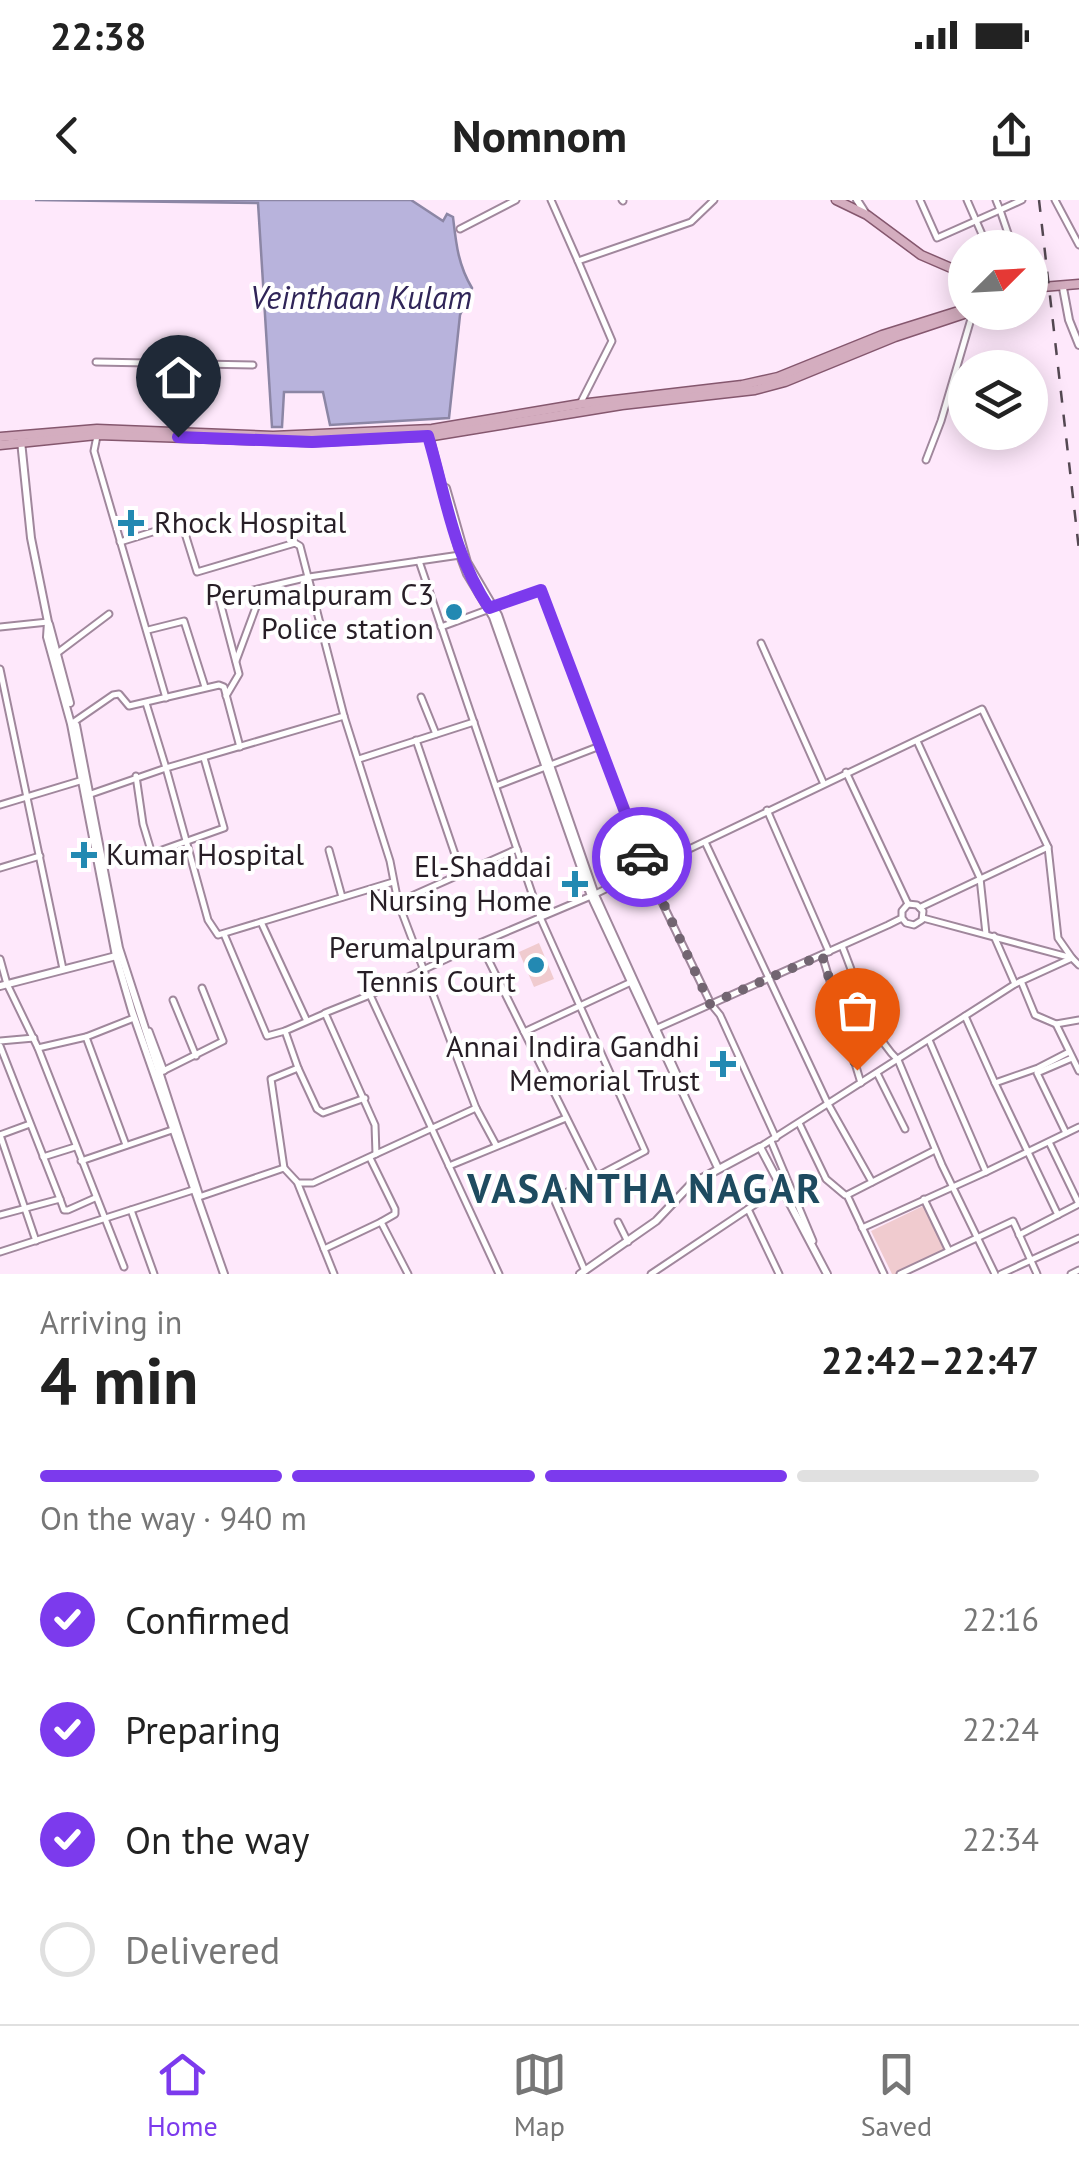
<!DOCTYPE html>
<html lang="en">
<head>
<meta charset="utf-8">
<style>
	:root { --surface:#fff; --page:#f2f2f2; --text:#222; --muted:#767676; --line:#e0e0e0; --accent:#7c3aed }
	body { margin:0; font-family:"PT Sans",sans-serif; background:var(--page); color:var(--text); height:100vh; display:flex; flex-direction:column; font-size:38px; white-space:nowrap }
	* { box-sizing:border-box; margin:0 }
	p { font-size:32px; color:var(--muted) }
	.icon { flex:none; width:55px; height:55px; fill:none; stroke:currentColor; stroke-width:2; stroke-linecap:round; stroke-linejoin:round }
	.map { position:relative; height:1074px; overflow:hidden }
	.sheet { display:flex; flex-direction:column; background:var(--surface); flex:1 }
	.sheet>* { flex:none }
	.needle { width:65px; rotate:66deg }
	.tools { position:absolute; left:948px; top:30px; display:grid; gap:20px }
	.tools a { display:grid; place-items:center; width:100px; height:100px; border-radius:50%; background:var(--surface); box-shadow:0 5px 25px #0003; font-size:50px }
	.pin { position:absolute; display:grid; place-items:center; width:85px; height:85px; color:#fff; margin:-102px -42px; border-radius:50% 50% 50% 0; rotate:-45deg; box-shadow:0 0 10px #0007 }
	.pin .icon { rotate:45deg }
	.courier { position:absolute; display:grid; place-items:center; width:100px; height:100px; margin:-50px; border:8px solid #7c3aed; border-radius:50%; background:#fff; color:#222; box-shadow:0 2px 12px #0007 }
	.headline em { font-style:normal; font-weight:800 }
	.headline div { display:flex; flex-direction:column-reverse }
	.headline { display:flex; align-items:center; justify-content:space-between; height:170px; padding:0 40px }
	h1 { font-size:65px; font-weight:800; line-height:75px }
	.bar { display:grid; grid-template-columns:repeat(4,1fr); gap:15px 10px; align-content:center; height:120px; padding:0 40px }
	.bar i { height:12px; border-radius:8px; background:var(--line) }
	.bar .active { background:var(--accent) }
	.bar p { grid-column:span 4 }
	ol { padding:0 40px; list-style:none }
	li { display:flex; align-items:center; gap:30px; height:110px }
	li p { margin-inline-start:auto }
	li .icon { padding:10px; border-radius:50%; background:var(--accent); color:#fff; stroke-width:4 }
	li:last-child { color:var(--muted) }
	li i { width:55px; height:55px; border:5px solid var(--line); border-radius:50% }
	.status { display:flex; justify-content:space-between; align-items:center; height:70px; padding:0 50px; background:var(--surface); direction:ltr }
	.status svg { height:28px; fill:currentColor }
	header { display:flex; justify-content:space-between; align-items:center; height:130px; padding:0 40px; background:var(--surface); font-size:45px; font-weight:800 }
	.tabs { display:flex; justify-content:space-around; align-items:center; height:140px; border-top:2px solid var(--line); background:var(--surface); font-size:28px; color:var(--muted) }
	.tabs a { display:grid; justify-items:center; gap:5px }
	.tabs .active { color:var(--accent) }
	.map>svg:first-child { display:block }
	.green { fill:#f0cbcf }
	.water { fill:#b8b3dc; stroke:#8c86a5; stroke-width:2.5 }
	.lines { fill:none; stroke-linecap:round; stroke-linejoin:round }
	.street-casing { stroke:#a0879c; stroke-width:9 }
	.secondary-casing { stroke:#a0879c; stroke-width:10 }
	.primary-casing { stroke:#85576e; stroke-width:11 }
	.street { stroke:#fff; stroke-width:5 }
	.secondary { stroke:#fff; stroke-width:6 }
	.primary { stroke:#d4adbf; stroke-width:8 }
	.rail { stroke:#544852; stroke-width:2.5; stroke-dasharray:12 12; stroke-linecap:butt }
	.done { stroke:#726571; stroke-width:10; stroke-dasharray:0 18 }
	.route { stroke:#7c3aed; stroke-width:12 }
	.poi-dot { fill:#2389b2; stroke:#fff; stroke-width:4 }
	.labels { text-anchor:middle; stroke-width:8; stroke-linejoin:round; paint-order:stroke }
	.poi-label { font-size:30px; fill:#271e26; stroke:#fff; text-anchor:end }
	.water-label { font-size:32px; font-style:italic; fill:#302558; stroke:#fff }
	.district-label { font-size:40px; font-weight:bold; letter-spacing:2.5px; fill:#1e4b60; stroke:#fff }
</style>
</head>
<body>
<div class="status"><b>22:38</b><svg viewBox="0 0 49 12"><path d="M0 12V9h3v3zM5 12V6h3v6zM10 12V3h3v9zM15 12V0h3v12zM26 1h20v11H26zM47 4h2v5h-2z"/></svg></div>
<header><svg class="icon" aria-label="back" viewBox="0 0 24 24"><path d="M15 5l-7 7 7 7"/></svg>Nomnom<svg class="icon" aria-label="share" viewBox="0 0 24 24"><path d="M12 15V3M7 8l5-5 5 5M5 13v7h14v-7"/></svg></header>
<div class="map">
<svg width="1079" height="1074" viewBox="0 0 1079 1074">
	<rect width="100%" height="100%" fill="#fee8fb"/>
	<g class="green">
		<path d="M539,743L554,779L534,787L519,752Z"/>
		<path d="M923,1006L945,1052L899,1074H892L871,1031Z"/>
	</g>
	<path class="water" d="M35,0H411L443,21L447,14L453,17C456,43 458,65 472,88L460,115L449,218L330,225L323,192H284L282,227H272L258,3Z"/>
	<g class="lines">
		<g class="street-casing">
			<g id="street">
				<path d="M551,0L578,61L691,22L714,0"/>
				<path d="M622,0L623,1"/>
				<path d="M920,0L937,38L1000,10L996,0"/>
				<path d="M967,0L988,48"/>
				<path d="M1055,0L1079,45"/>
				<path d="M460,29L516,0"/>
				<path d="M1013,48L1000,10L1022,0"/>
				<path d="M578,61L612,141L580,204"/>
				<path d="M96,162L253,165"/>
				<path d="M175,163L179,232"/>
				<path d="M178,202L181,198L184,164"/>
				<path d="M97,236L94,251L166,498"/>
				<path d="M926,260L941,221L973,112"/>
				<path d="M120,342L172,326L183,327L197,372L295,343L300,346L344,516"/>
				<path d="M419,361L540,717L645,951L554,999L585,1071"/>
				<path d="M0,427L48,422"/>
				<path d="M441,427L541,390L646,669L711,804L720,815L776,938"/>
				<path d="M148,430L184,421L205,487"/>
				<path d="M761,443L823,582"/>
				<path d="M56,454L109,414"/>
				<path d="M236,461L263,388"/>
				<path d="M0,469L63,769"/>
				<path d="M226,496L239,474L219,398L309,377L460,355"/>
				<path d="M421,497L436,534"/>
				<path d="M71,524L113,495L119,494L129,506L219,485L224,487L240,547"/>
				<path d="M416,540L461,672"/>
				<path d="M917,541L980,678L986,734"/>
				<path d="M359,559L474,522"/>
				<path d="M846,572L908,704"/>
				<path d="M136,576L143,624L152,654"/>
				<path d="M496,586L600,546"/>
				<path d="M88,595L166,568L146,503"/>
				<path d="M0,605L83,580"/>
				<path d="M767,610L829,752"/>
				<path d="M705,642L828,904L872,982"/>
				<path d="M329,650L342,697"/>
				<path d="M134,660L224,628L204,558"/>
				<path d="M0,668L40,656"/>
				<path d="M398,702L517,649"/>
				<path d="M921,707L1048,647"/>
				<path d="M923,718L1072,758L1079,765"/>
				<path d="M261,722L306,819"/>
				<path d="M224,734L267,836L285,831L324,814"/>
				<path d="M994,736L1015,784"/>
				<path d="M480,743L595,975"/>
				<path d="M842,746C856,779 871,836 898,860L942,965L995,1074"/>
				<path d="M822,755L861,883"/>
				<path d="M0,759L7,784L38,848L124,1067"/>
				<path d="M1021,781L1035,815L1056,824"/>
				<path d="M370,795L325,813L375,925L376,954L476,908L398,702L390,661L344,516L166,568L208,720L218,735L393,682"/>
				<path d="M173,800L196,856"/>
				<path d="M965,816L995,883L1038,868L1069,852"/>
				<path d="M1079,820L1056,824L1079,871"/>
				<path d="M653,830L888,725L902,718V711L908,704L917,705L923,711L922,720L914,725L906,723L902,718"/>
				<path d="M149,831L164,871"/>
				<path d="M285,831L298,868"/>
				<path d="M524,832L629,783"/>
				<path d="M86,837L126,945"/>
				<path d="M929,840L986,972L1079,927"/>
				<path d="M0,841L34,838"/>
				<path d="M0,846L60,999"/>
				<path d="M38,848L86,837L134,818"/>
				<path d="M877,873L905,929"/>
				<path d="M157,874L223,841L202,788"/>
				<path d="M995,883L1058,1015"/>
				<path d="M476,908L496,945"/>
				<path d="M799,923L826,979L845,995"/>
				<path d="M1066,933L1037,873L1072,858"/>
				<path d="M0,935L36,1041"/>
				<path d="M0,935L30,924"/>
				<path d="M771,941L813,1041"/>
				<path d="M1049,942L1079,1004"/>
				<path d="M43,957L75,947"/>
				<path d="M370,958L395,1009V1014L381,1022L408,1074"/>
				<path d="M81,961L172,930"/>
				<path d="M449,966L566,918"/>
				<path d="M284,968L271,879L298,868L317,909L323,913L365,898"/>
				<path d="M298,984L334,1074"/>
				<path d="M199,997L284,968L298,983H313L376,954"/>
				<path d="M924,999L948,1049"/>
				<path d="M748,1009L779,1074"/>
				<path d="M131,1010L154,1074"/>
				<path d="M0,1015L60,999L64,1010H68L95,998"/>
				<path d="M618,1022L628,1042"/>
				<path d="M862,1028L986,972"/>
				<path d="M1019,1035L1077,1005"/>
				<path d="M324,1049L381,1022"/>
				<path d="M0,1052L193,990"/>
				<path d="M499,1074L370,795L480,743L591,696L982,509L1048,647L1058,738L1072,758L1015,784L760,947"/>
				<path d="M651,1074L781,987"/>
				<path d="M884,1074L847,995L935,950"/>
				<path d="M900,1074L1013,1021L1037,1074"/>
				<path d="M1001,1074L1079,1038"/>
				<path d="M1071,1074L1079,1070"/>
			</g>
		</g>
		<g class="secondary-casing">
			<g id="secondary">
				<path d="M857,0L866,14"/>
				<path d="M1063,88L1069,120L1079,145"/>
				<path d="M428,232L460,355L467,374L493,417L591,696L718,968"/>
				<path d="M21,241L31,338L48,422L47,437L71,524L116,756L132,811L224,1074"/>
				<path d="M446,288L467,362L498,415L595,695L681,884"/>
				<path d="M49,424L70,503"/>
				<path d="M76,525L119,748L199,995"/>
				<path d="M0,786L120,755"/>
				<path d="M580,1074L656,1021L691,984L760,947L827,1074"/>
			</g>
		</g>
		<g class="primary-casing">
			<g id="primary">
				<path d="M836,0L867,15L921,55L965,74"/>
				<path d="M1030,88L1079,84"/>
				<path d="M0,237L97,229L273,236L432,229L580,204L742,185L778,177L882,135L965,109"/>
				<path d="M0,245L97,235L312,242L433,236L622,205L755,190L785,182L895,137L970,112"/>
			</g>
		</g>
		<use href="#street" class="street"/>
		<use href="#secondary" class="secondary"/>
		<use href="#primary" class="primary"/>
		<path class="rail" d="M1039,0L1079,350"/>
	</g>
	<g class="lines">
		<path class="done" d="M642,657L710,804L822,755L857,870"/>
		<path class="route" d="M178,237L312,242L428,236C446,297 453,354 489,408L541,390L642,657"/>
	</g>
	<g class="poi-dot">
		<path d="M126 308h10v10h10v10h-10v10h-10v-10h-10v-10h10z"/>
		<circle cx="454" cy="412" r="10"/>
		<path d="M79 640h10v10h10v10h-10v10h-10v-10h-10v-10h10z"/>
		<path d="M570 669h10v10h10v10h-10v10h-10v-10h-10v-10h10z"/>
		<circle cx="536" cy="765" r="10"/>
		<path d="M718 849h10v10h10v10h-10v10h-10v-10h-10v-10h10z"/>
	</g>
	<g class="labels">
		<g class="poi-label">
			<text x="154" y="333" text-anchor="start">Rhock Hospital</text>
			<text x="434" y="405">Perumalpuram C3<tspan x="434" dy="34">Police station</tspan></text>
			<text x="106" y="665" text-anchor="start">Kumar Hospital</text>
			<text x="552" y="677">El-Shaddai<tspan x="552" dy="34">Nursing Home</tspan></text>
			<text x="516" y="758">Perumalpuram<tspan x="516" dy="34">Tennis Court</tspan></text>
			<text x="700" y="857">Annai Indira Gandhi<tspan x="700" dy="34">Memorial Trust</tspan></text>
		</g>
		<g class="water-label">
			<text x="361" y="109">Veinthaan Kulam</text>
		</g>
		<g class="district-label">
			<text x="645" y="1003">VASANTHA NAGAR</text>
		</g>
	</g>
</svg>
<div class="tools">
<a><svg class="needle" viewBox="-14 -14 28 28"><path d="M0-13l5 13h-10z" fill="#e53935"/><path d="M0 13l5-13h-10z" fill="#767676"/></svg></a>
<a><svg class="icon" aria-label="layers" viewBox="0 0 24 24"><path d="M12 4l9 5-9 5-9-5zM3 14l9 5 9-5"/></svg></a>
</div>
<div class="pin" style="left:857px;top:870px;background:#ea580c"><svg class="icon" aria-label="bag" viewBox="0 0 24 24"><path d="M5 8h14l-1 12H6zM9 8a3 3 0 0 1 6 0"/></svg></div>
<div class="pin" style="left:178px;top:237px;background:#1f2937"><svg class="icon" aria-label="home" viewBox="0 0 24 24"><path d="M3 11l9-7 9 7M6 9v11h12V9"/></svg></div>
<div class="courier" style="left:642px;top:657px"><svg class="icon" aria-label="car" viewBox="0 0 24 24"><path d="M5 17H2v-5l4-1 3-4h7l3 4 3 1v5h-3M9 17h6M6 11h13"/><circle cx="7" cy="17" r="2"/><circle cx="17" cy="17" r="2"/></svg></div>
</div>
<section class="sheet">
<div class="headline"><div><h1>4 min</h1><p>Arriving in</p></div><em>22:42–22:47</em></div>
<div class="bar"><i class="active"></i><i class="active"></i><i class="active"></i><i></i><p>On the way · 940 m</p></div>
<ol>
<li><svg class="icon" aria-label="check" viewBox="0 0 24 24"><path d="M5 12l5 5 9-10"/></svg>Confirmed<p>22:16</p></li>
<li><svg class="icon" aria-label="check" viewBox="0 0 24 24"><path d="M5 12l5 5 9-10"/></svg>Preparing<p>22:24</p></li>
<li><svg class="icon" aria-label="check" viewBox="0 0 24 24"><path d="M5 12l5 5 9-10"/></svg>On the way<p>22:34</p></li>
<li><i></i>Delivered</li>
</ol>
</section>
<nav class="tabs">
<a class="active"><svg class="icon" aria-label="home" viewBox="0 0 24 24"><path d="M3 11l9-7 9 7M6 9v11h12V9"/></svg>Home</a>
<a><svg class="icon" aria-label="map" viewBox="0 0 24 24"><path d="M3 6l6-2 6 2 6-2v14l-6 2-6-2-6 2zM9 4v14M15 6v14"/></svg>Map</a>
<a><svg class="icon" aria-label="saved" viewBox="0 0 24 24"><path d="M7 4h10v16l-5-4-5 4z"/></svg>Saved</a>
</nav>
</body>
</html>
